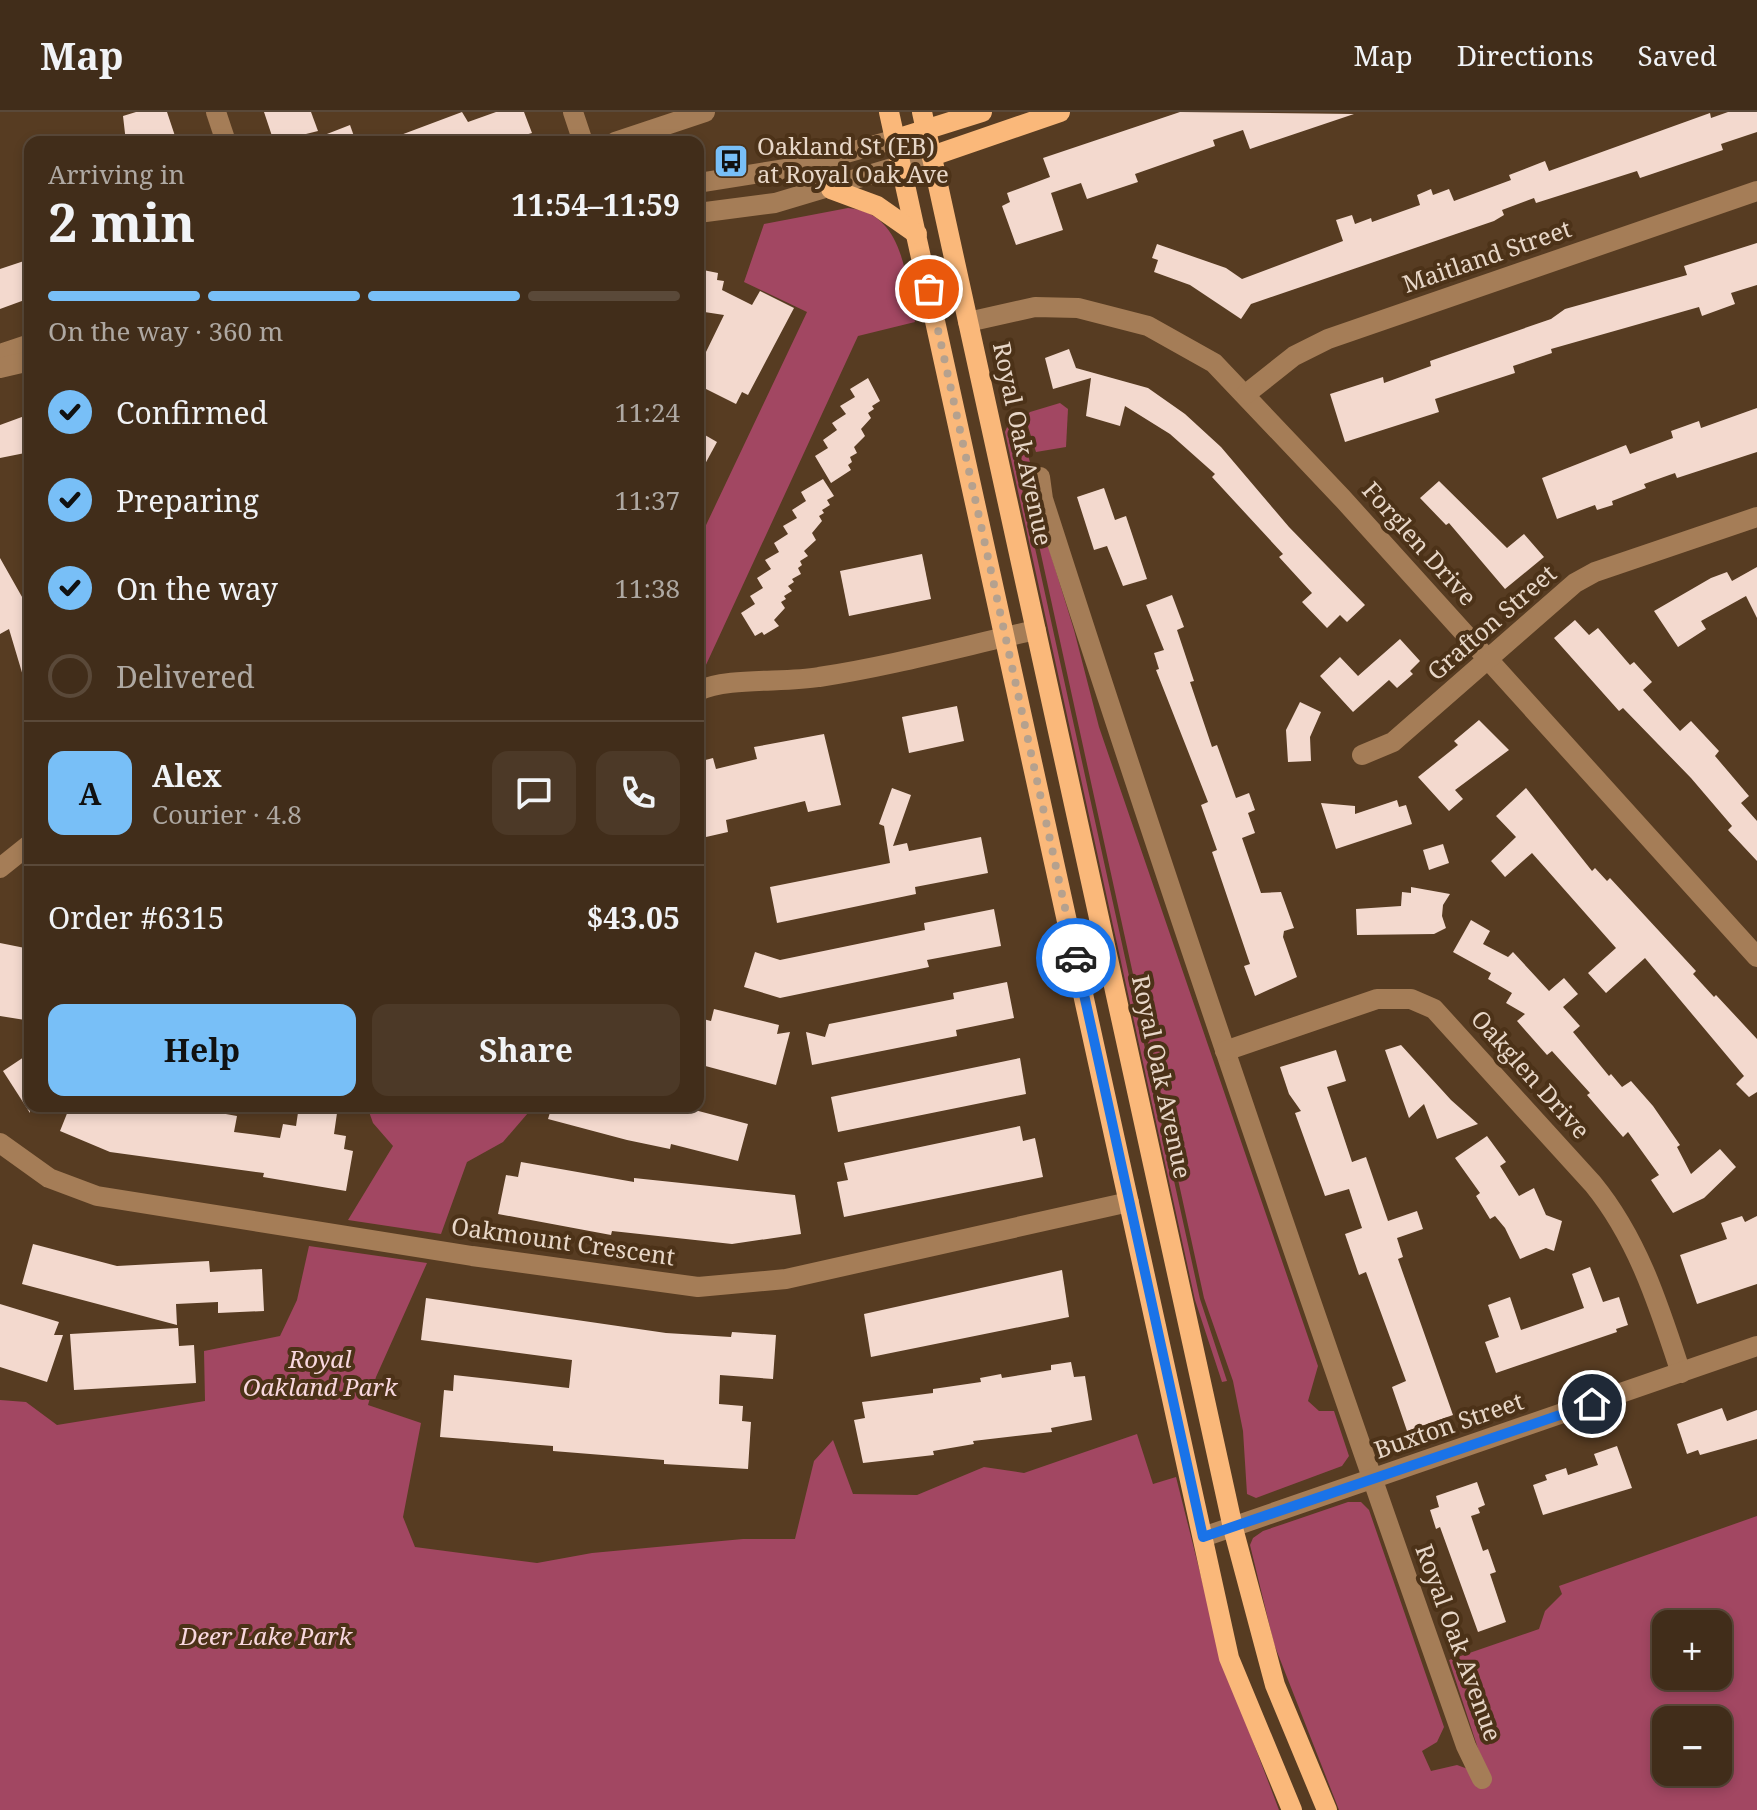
<!DOCTYPE html>
<html lang="en">
<head>
<meta charset="utf-8">
<style>
	:root { --surface:#412d1a; --page:#4c3927; --text:#f1f3f6; --muted:#aea8a2; --line:#5a4939; --accent:#78bff7 }
	body { margin:0; font-family:"Noto Serif",serif; background:var(--page); color:var(--text); height:100vh; display:flex; flex-direction:column; font-size:30px; white-space:nowrap }
	* { box-sizing:border-box; margin:0 }
	p { font-size:26px; color:var(--muted) }
	.icon { flex:none; width:44px; height:44px; fill:none; stroke:currentColor; stroke-width:2; stroke-linecap:round; stroke-linejoin:round }
	.map { position:relative; flex:1; overflow:hidden }
	.drawer { position:absolute; left:24px; top:24px; width:680px; height:976px; display:flex; flex-direction:column; background:var(--surface); border-radius:16px; box-shadow:0 4px 12px #0003,0 0 0 2px var(--line) }
	.drawer>* { flex:none }
	.tools { position:absolute; left:1652px; top:1498px; display:grid; gap:16px }
	.tools a { display:grid; place-items:center; width:80px; height:80px; border-radius:16px; background:var(--surface); box-shadow:0 4px 12px #0003,0 0 0 2px var(--line); font-size:40px }
	.pin { position:absolute; display:grid; place-items:center; width:68px; height:68px; color:#fff; margin:-34px; border:4px solid #fff; border-radius:50%; box-shadow:0 2px 8px #0007 }
	.courier { position:absolute; display:grid; place-items:center; width:80px; height:80px; margin:-40px; border:6px solid #1a73e8; border-radius:50%; background:#fff; color:#222; box-shadow:0 2px 10px #0007 }
	.overview em { font-style:normal; font-weight:700 }
	.overview div { display:flex; flex-direction:column-reverse }
	.overview { display:flex; align-items:center; justify-content:space-between; height:136px; padding:0 24px }
	h1 { font-size:52px; font-weight:700; line-height:60px }
	.bar { display:grid; grid-template-columns:repeat(4,1fr); gap:12px 8px; align-content:center; height:96px; padding:0 24px }
	.bar i { height:10px; border-radius:6px; background:var(--line) }
	.bar .active { background:var(--accent) }
	.bar p { grid-column:span 4 }
	.line { display:flex; align-items:center; gap:20px; padding:0 24px; border-top:2px solid var(--line) }
	.line div { flex:1 }
	.round { display:grid; place-items:center; flex:none; width:84px; height:84px; border-radius:16px; background:var(--page) }
	ol { padding:0 24px; list-style:none }
	li { display:flex; align-items:center; gap:24px; height:88px }
	li p { margin-inline-start:auto }
	li .icon { padding:8px; border-radius:50%; background:var(--accent); color:#111; stroke-width:4 }
	li:last-child { color:var(--muted) }
	li i { width:44px; height:44px; border:4px solid var(--line); border-radius:50% }
	.primary-button { display:flex; gap:16px; margin-top:auto; padding:16px 24px }
	.primary-button a { flex:1; height:92px; border-radius:16px; background:var(--accent); color:#111; font-size:32px; font-weight:700; line-height:92px; text-align:center }
	.primary-button a+a { background:var(--page); color:var(--text) }
	header { display:flex; align-items:center; gap:48px; box-sizing:border-box; height:112px; padding:0 40px; background:var(--surface); border-bottom:2px solid var(--line) }
	header strong { font-size:38px }
	nav { display:flex; gap:44px; margin-inline-start:auto; font-size:28px }
	.map>svg:first-child { display:block }
	.green { fill:#a24762; fill-rule:evenodd }
	.building { fill:#f3d9ce }
	.lines { fill:none; stroke-linecap:round; stroke-linejoin:round }
	.minor { stroke:#a57d57; stroke-width:20 }
	.major { stroke:#fab87a; stroke-width:20 }
	.done { stroke:#b5a18e; stroke-width:8; stroke-dasharray:0 14.4 }
	.route { stroke:#1a73e8; stroke-width:10 }
	.labels { text-anchor:middle; stroke-width:8; stroke-linejoin:round; paint-order:stroke }
	.poi-label { font-size:24px; fill:#e8d7c8; stroke:#4c3218; text-anchor:start }
	.street-label { font-size:24px; fill:#e8d7c8; stroke:#4c3218 }
	.park-label { font-size:24px; font-style:italic; fill:#f8d7de; stroke:#4c3218 }
</style>
</head>
<body>
<header>
<strong>Map</strong>
<nav><a>Map</a><a>Directions</a><a>Saved</a></nav>
</header>
<div class="map">
<svg width="1757" height="1698" viewBox="0 0 1757 1698">
	<rect width="100%" height="100%" fill="#573c22"/>
	<g class="green">
		<path d="M848,96C905,101 905,166 915,210L858,224L705,555L698,554V430L807,200L744,170L764,112Z"/>
		<path d="M1060,291L1068,297L1066,335L1036,340L1025,305L1030,300Z"/>
		<path d="M1012,310L1019,311L1031,354L1029,371L1074,518L1099,615L1318,1254L1308,1289L1319,1299H1334L1349,1344L1342,1354L1256,1386L1247,1382L1243,1319L1233,1269L1204,1186Z"/>
		<path d="M1008,313L1200,1187L1227,1269L1222,1270L1195,1188L1005,320Z"/>
		<path d="M367,994H534L503,1030L467,1050L441,1122L348,1108L393,1034L373,1011Z"/>
		<path d="M309,1134L427,1151L376,1265L368,1293L421,1311L403,1405L415,1435L537,1451L592,1441L743,1427H795L814,1349L833,1328L853,1382L917,1383L984,1355L1024,1361L1137,1322L1153,1372L1176,1365L1222,1548L1279,1698H0V1288L26,1290L57,1313L205,1289L204,1239L280,1224L297,1188Z"/>
		<path d="M1348,1390H1361L1369,1398L1444,1615L1437,1630L1422,1639L1431,1659L1457,1653L1487,1664L1449,1548L1539,1517L1545,1499L1562,1482L1559,1474L1757,1404V1698H1339L1274,1532L1250,1433L1253,1426L1263,1419ZM1666,1512H1718V1564H1666ZM1666,1608H1718V1660H1666Z"/>
	</g>
	<g class="building">
		<path d="M136,0H167L175,24L165,27L166,30H126L123,4Z"/>
		<path d="M264,0H311L318,19L274,30Z"/>
		<path d="M462,0L468,10L496,0H524L532,21L500,30H382Z"/>
		<path d="M1180,0L1354,2L1250,37L1243,18L1213,28L1215,34L1135,62L1138,70L1087,87L1081,71L1051,81L1063,118L1016,133L1002,94L1010,90L1007,81L1050,65L1043,46Z"/>
		<path d="M1728,0H1757V20L1721,32L1723,38L1640,66L1637,59L1536,91L1534,86L1502,98L1504,103L1494,109L1251,192L1241,207L1190,173L1154,160L1158,148L1152,146L1157,132L1226,156L1242,167L1343,129L1336,108L1352,103L1355,112L1371,106L1372,110L1420,93L1417,83L1431,77L1433,83L1449,77L1454,89L1511,68L1509,63L1545,49L1549,59L1710,1L1711,6Z"/>
		<path d="M350,13L356,30H310L309,29Z"/>
		<path d="M1757,131V173L1731,181L1735,192L1702,204L1699,195L1551,237L1552,241L1513,254L1515,261L1435,287L1439,300L1345,330L1330,282L1383,265L1384,271L1431,254L1430,249L1551,207L1565,197L1687,163L1684,154Z"/>
		<path d="M30,147V186L0,197V157Z"/>
		<path d="M698,157L718,161L717,168L724,169L722,178L752,193L760,179L794,196L748,283L742,280L736,292L698,273V238L705,242L724,203L698,199Z"/>
		<path d="M1069,237L1076,256L1148,276L1185,302L1221,335L1289,415L1365,493L1347,510L1340,503L1327,516L1302,490L1312,481L1279,445L1283,442L1212,365L1215,362L1170,322L1125,294L1120,314L1086,304L1091,266L1053,277L1045,246Z"/>
		<path d="M868,266L880,289L872,294L874,297L868,301L871,306L861,317L865,324L854,335L857,341L850,345L852,350L848,353L851,358L831,371L815,344L828,336L823,328L837,318L832,311L846,302L840,294L855,285L850,277Z"/>
		<path d="M1757,296V340L1677,366L1675,361L1644,372L1646,376L1612,389L1613,393L1597,398L1595,393L1557,407L1542,366L1626,333L1630,342L1673,326L1671,319L1699,309L1701,316Z"/>
		<path d="M30,302V340L0,346V313Z"/>
		<path d="M698,319L717,330L698,365Z"/>
		<path d="M823,367L834,384L827,388L830,393L822,398L824,401L819,404L822,409L812,421L816,428L804,439L808,444L800,449L802,453L798,456L801,462L792,467L794,470L788,474L792,479L784,484L786,487L781,490L785,496L774,508L779,514L764,523L762,520L755,524L741,501L755,492L750,484L763,476L757,466L771,457L765,448L779,440L774,431L788,422L783,414L797,406L792,398L806,389L801,380Z"/>
		<path d="M1439,369L1507,436L1524,422L1544,445L1505,477L1449,411L1446,413L1420,386Z"/>
		<path d="M1104,376L1115,408L1126,404L1147,467L1123,474L1107,434L1094,438L1077,385Z"/>
		<path d="M922,442L931,487L849,504L840,459Z"/>
		<path d="M0,446L30,499V574H26L9,517L0,522Z"/>
		<path d="M1757,455V506L1746,484L1701,509L1706,517L1678,535L1654,499L1711,466L1727,460L1732,469Z"/>
		<path d="M1172,483L1184,515L1177,518L1194,569L1190,570L1212,635L1217,633L1236,686L1249,681L1255,698L1248,701L1255,721L1242,726L1261,781L1281,780L1294,816L1284,819L1283,825L1297,865L1255,884L1244,854L1250,852L1212,740L1217,738L1201,693L1208,690L1156,558L1159,557L1154,541L1164,538L1146,493Z"/>
		<path d="M1575,508L1589,523L1598,516L1630,553L1634,550L1652,570L1643,578L1680,619L1691,609L1719,639L1715,644L1749,684L1741,691L1757,709V749L1728,718L1732,714L1691,666L1623,596L1619,599L1554,526Z"/>
		<path d="M1400,527L1420,549L1410,559L1413,562L1397,576L1389,568L1353,600L1320,564L1340,545L1358,564Z"/>
		<path d="M1300,590L1321,600L1310,625L1311,649L1288,650L1286,618Z"/>
		<path d="M957,594L964,629L909,641L902,605Z"/>
		<path d="M1479,608L1509,638L1455,678L1463,687L1449,699L1418,665L1458,633L1454,629Z"/>
		<path d="M824,622L841,693L808,700L805,689L726,708L728,720L706,725L705,719L698,721V650L713,646L716,657L757,647L754,635Z"/>
		<path d="M892,676L911,683L893,734L907,731L909,739L981,725L988,761L915,775L916,782L777,811L770,775L890,751L884,714L879,712Z"/>
		<path d="M1526,676L1592,759L1595,756L1607,769L1610,766L1696,859L1693,862L1714,885L1716,883L1757,927V980L1749,985L1736,972L1744,964L1645,846L1606,881L1588,861L1616,836L1532,741L1505,765L1491,749L1516,725L1496,704Z"/>
		<path d="M1397,688L1399,695L1406,693L1412,712L1336,737L1321,691L1355,694V702Z"/>
		<path d="M1443,732L1449,751L1429,758L1423,738Z"/>
		<path d="M1411,775L1450,782L1443,793L1442,804L1446,816L1434,822L1357,823L1356,797L1401,794L1402,780L1411,781Z"/>
		<path d="M994,797L1001,834L927,848L929,855L780,886L744,875L755,840L780,848L925,818L924,811Z"/>
		<path d="M1471,808L1490,819L1483,832L1508,845L1513,840L1549,879L1564,866L1578,882L1563,895L1580,914L1573,920L1609,964L1611,962L1622,975L1631,969L1653,994L1680,1033L1677,1035L1691,1062L1720,1037L1736,1055L1704,1086L1673,1101L1651,1068L1659,1063L1628,1020L1623,1025L1587,983L1590,981L1552,939L1547,943L1517,909L1525,902L1506,891L1512,881L1488,867L1491,861L1453,840Z"/>
		<path d="M0,831L30,837V880L25,908L0,904Z"/>
		<path d="M1007,870L1014,906L956,918L957,924L812,953L806,920L825,925L829,912L954,887L953,881Z"/>
		<path d="M714,897L779,913L777,922L790,920L776,973L698,952V925L703,907L711,909Z"/>
		<path d="M1401,933L1451,988L1478,1012L1437,1027L1424,992L1409,1006L1385,938Z"/>
		<path d="M1336,938L1346,969L1327,975L1352,1050L1366,1045L1388,1109L1417,1099L1423,1117L1397,1126L1403,1145L1398,1147L1453,1303L1407,1319L1392,1275L1406,1269L1366,1160L1359,1163L1345,1122L1362,1116L1349,1077L1325,1084L1295,1001L1301,999L1289,982L1280,955Z"/>
		<path d="M30,941V1001L3,959Z"/>
		<path d="M1020,946L1026,982L838,1020L831,985Z"/>
		<path d="M70,994H181L237,1004L234,1020L280,1026L283,1012L296,1014L299,994H338L334,1022L346,1024L344,1037L353,1039L346,1079L263,1065L264,1061L110,1040L60,1019Z"/>
		<path d="M552,994H661L685,1000L687,996L748,1012L738,1049L671,1032L670,1037L627,1028L548,1007Z"/>
		<path d="M1020,1014L1023,1029L1035,1026L1043,1065L844,1105L837,1070L848,1068L844,1051Z"/>
		<path d="M1487,1024L1506,1050L1500,1054L1519,1084L1534,1076L1546,1103L1562,1109L1554,1139L1546,1136L1520,1147L1505,1116L1495,1104L1490,1107L1476,1084L1480,1081L1455,1046Z"/>
		<path d="M521,1050L634,1070V1066L795,1083L801,1122L732,1132L612,1119L611,1123L498,1102L506,1063L518,1065Z"/>
		<path d="M1742,1104L1745,1110L1757,1104V1172L1697,1192L1680,1143L1727,1127L1721,1111Z"/>
		<path d="M33,1132L117,1154L209,1149L210,1160L262,1157L264,1199L218,1201V1190L176,1192L177,1213L22,1172Z"/>
		<path d="M1590,1155L1603,1190L1619,1185L1628,1213L1616,1217L1617,1220L1496,1261L1485,1230L1499,1225L1488,1193L1510,1185L1521,1218L1584,1196L1572,1162Z"/>
		<path d="M1062,1158L1069,1205L871,1245L864,1202Z"/>
		<path d="M426,1186L666,1221L731,1225L732,1220L776,1223L773,1267L720,1263L719,1292L743,1294L742,1309L751,1310L748,1357L664,1352V1348L553,1339V1334L440,1325L444,1278L453,1279L454,1263L569,1276L572,1248L421,1228Z"/>
		<path d="M0,1192L59,1210L54,1223H63L47,1270L0,1255Z"/>
		<path d="M178,1216L179,1234L194,1233L196,1271L74,1278L70,1222Z"/>
		<path d="M1071,1250L1074,1265L1085,1264L1092,1308L1051,1316L1052,1320L973,1329L974,1332L933,1339L934,1343L863,1351L854,1308L865,1306L862,1290L933,1281V1277L981,1270L980,1266L1001,1262L1002,1266L1033,1261L1051,1258V1253Z"/>
		<path d="M1722,1296L1727,1309L1757,1298V1327L1700,1343L1698,1338L1687,1342L1677,1312Z"/>
		<path d="M1617,1334L1632,1376L1543,1403L1533,1373L1547,1368L1545,1363L1566,1356L1568,1363L1598,1353L1594,1342Z"/>
		<path d="M1477,1370L1485,1393L1478,1396L1480,1401L1471,1404L1483,1439L1488,1437L1496,1460L1490,1462L1506,1510L1478,1520L1440,1415L1436,1417L1430,1398L1439,1395L1436,1384Z"/>
	</g>
	<g class="lines">
		<g class="minor">
			<path d="M216,0L226,30"/>
			<path d="M573,0L583,30"/>
			<path d="M615,30L705,0"/>
			<path d="M698,71L797,55L896,27"/>
			<path d="M698,101L775,91L932,44"/>
			<path d="M968,210L1035,195L1078,196L1148,214L1214,251L1343,387L1757,845"/>
			<path d="M0,242L30,232"/>
			<path d="M0,256L30,249"/>
			<path d="M1246,282L1294,244L1328,227L1757,79"/>
			<path d="M1040,365L1043,387C1177,805 1320,1219 1466,1634L1482,1667"/>
			<path d="M698,579C726,565 785,571 819,565C892,554 964,534 1036,518"/>
			<path d="M1362,643L1393,630L1575,471L1595,460L1757,405"/>
			<path d="M0,756L30,732"/>
			<path d="M1225,939L1377,887H1411L1434,897L1593,1072C1638,1127 1659,1194 1681,1261"/>
			<path d="M0,1031L49,1066L97,1084L472,1144L698,1175L786,1167L1129,1090"/>
			<path d="M1203,1425L1757,1234"/>
		</g>
		<g class="major">
			<path d="M889,0L1229,1546L1292,1698"/>
			<path d="M922,0L1233,1416L1275,1573L1327,1698"/>
			<path d="M896,27L982,0"/>
			<path d="M932,44L1060,0"/>
			<path d="M831,77L877,94L917,122"/>
		</g>
	</g>
	<g class="lines">
		<path class="done" d="M929,177L1076,846"/>
		<path class="route" d="M1076,846L1203,1425L1592,1292"/>
	</g>
	<defs>
		<g id="bus-square" transform="scale(1.8)"><rect x="-9" y="-9" width="18" height="18" rx="4" fill="#78bff7" stroke="#4c3218"/><path d="M-5-6H5V4H4V6H2V4H-2V6H-4V4H-5ZM-3.5-4V0h7V-4ZM-3.5 1.2v1.5H-2V1.2ZM2 1.2v1.5H3.5V1.2Z" fill="#111"/></g>
	</defs>
	<g fill-rule="evenodd">
		<use href="#bus-square" x="731" y="49"/>
	</g>
	<g class="labels">
		<g class="poi-label">
			<text x="757" y="43">Oakland St (EB)<tspan x="757" dy="28">at Royal Oak Ave</tspan></text>
		</g>
		<g class="street-label">
			<text transform="translate(1487 145) rotate(-19)" y="8">Maitland Street</text>
			<text transform="translate(1022 332) rotate(78)" y="8">Royal Oak Avenue</text>
			<text transform="translate(1419 432) rotate(48)" y="8">Forglen Drive</text>
			<text transform="translate(1492 511) rotate(-41)" y="8">Grafton Street</text>
			<text transform="translate(1530 963) rotate(48)" y="8">Oakglen Drive</text>
			<text transform="translate(1161 965) rotate(78)" y="8">Royal Oak Avenue</text>
			<text transform="translate(563 1130) rotate(8)" y="8">Oakmount Crescent</text>
			<text transform="translate(1449 1314) rotate(-19)" y="8">Buxton Street</text>
			<text transform="translate(1458 1531) rotate(70)" y="8">Royal Oak Avenue</text>
		</g>
		<g class="park-label">
			<text x="320" y="1256">Royal<tspan x="320" dy="28">Oakland Park</tspan></text>
			<text x="266" y="1533">Deer Lake Park</text>
		</g>
	</g>
</svg>
<div class="tools">
<a>+</a>
<a>−</a>
</div>
<div class="pin" style="left:929px;top:177px;background:#ea580c"><svg class="icon" aria-label="bag" viewBox="0 0 24 24"><path d="M5 8h14l-1 12H6zM9 8a3 3 0 0 1 6 0"/></svg></div>
<div class="pin" style="left:1592px;top:1292px;background:#1f2937"><svg class="icon" aria-label="home" viewBox="0 0 24 24"><path d="M3 11l9-7 9 7M6 9v11h12V9"/></svg></div>
<div class="courier" style="left:1076px;top:846px"><svg class="icon" aria-label="car" viewBox="0 0 24 24"><path d="M5 17H2v-5l4-1 3-4h7l3 4 3 1v5h-3M9 17h6M6 11h13"/><circle cx="7" cy="17" r="2"/><circle cx="17" cy="17" r="2"/></svg></div>
<section class="drawer">
<div class="overview"><div><h1>2 min</h1><p>Arriving in</p></div><em>11:54–11:59</em></div>
<div class="bar"><i class="active"></i><i class="active"></i><i class="active"></i><i></i><p>On the way · 360 m</p></div>
<ol>
<li><svg class="icon" aria-label="check" viewBox="0 0 24 24"><path d="M5 12l5 5 9-10"/></svg>Confirmed<p>11:24</p></li>
<li><svg class="icon" aria-label="check" viewBox="0 0 24 24"><path d="M5 12l5 5 9-10"/></svg>Preparing<p>11:37</p></li>
<li><svg class="icon" aria-label="check" viewBox="0 0 24 24"><path d="M5 12l5 5 9-10"/></svg>On the way<p>11:38</p></li>
<li><i></i>Delivered</li>
</ol>
<div class="line" style="height:144px"><b class="round" style="background:var(--accent);color:#111">A</b><div><b>Alex</b><p>Courier · 4.8</p></div><a class="round"><svg class="icon" aria-label="chat" viewBox="0 0 24 24"><path d="M4 5h16v11H9l-5 4z"/></svg></a><a class="round"><svg class="icon" aria-label="phone" viewBox="0 0 24 24"><path d="M5 4h4l2 5-3 2q2 4 5 5l2-3 5 2v4C11 20 4 13 5 4z"/></svg></a></div>
<div class="line" style="height:104px"><div>Order #6315</div><b>$43.05</b></div>
<div class="primary-button"><a>Help</a><a>Share</a></div>
</section>
</div>
</body>
</html>
